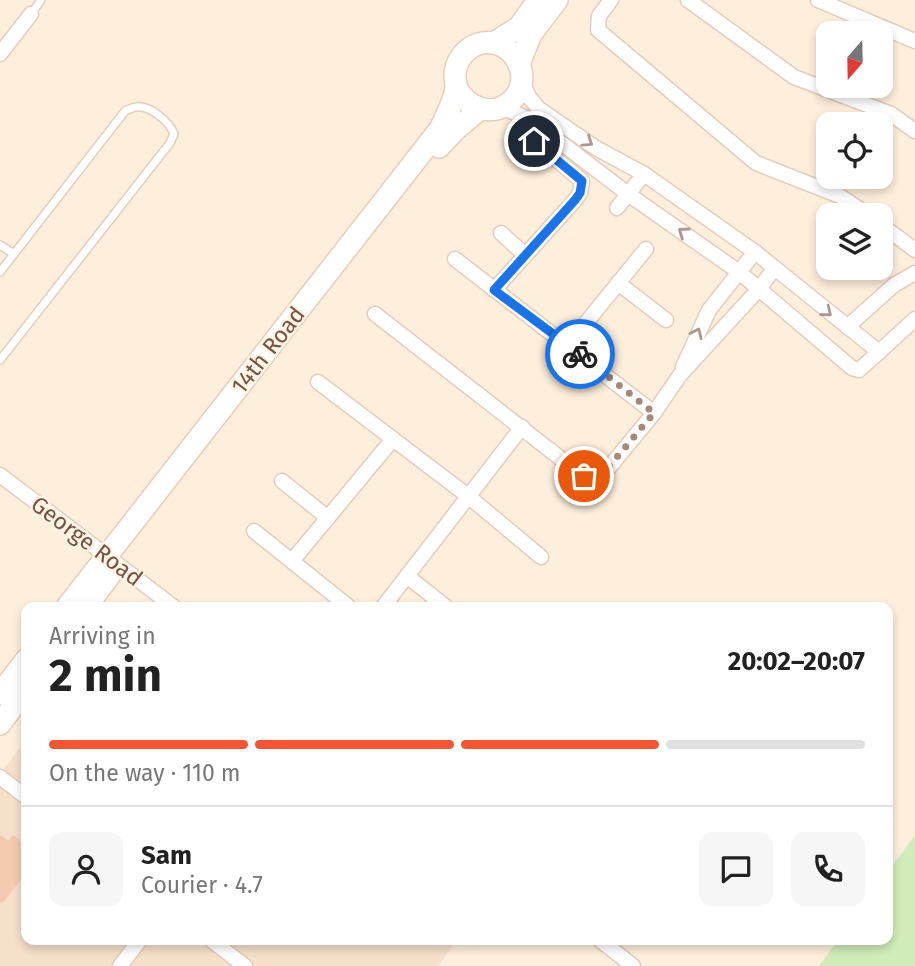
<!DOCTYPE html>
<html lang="en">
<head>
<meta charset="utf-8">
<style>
	:root { --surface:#fff; --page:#f6f6f6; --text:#222; --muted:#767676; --line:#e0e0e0; --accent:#f45535 }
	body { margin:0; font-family:"Fira Sans",sans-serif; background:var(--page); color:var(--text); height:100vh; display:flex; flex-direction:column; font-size:26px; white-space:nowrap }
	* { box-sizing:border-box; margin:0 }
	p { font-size:23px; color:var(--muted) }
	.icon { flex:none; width:38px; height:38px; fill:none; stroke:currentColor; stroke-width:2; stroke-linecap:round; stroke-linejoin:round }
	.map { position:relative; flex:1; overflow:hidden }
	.side { position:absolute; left:21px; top:602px; width:872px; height:343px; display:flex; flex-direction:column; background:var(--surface); border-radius:14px; box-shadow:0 4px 10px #0003 }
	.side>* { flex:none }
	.needle { width:46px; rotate:200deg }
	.fabs { position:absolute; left:816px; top:21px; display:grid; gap:14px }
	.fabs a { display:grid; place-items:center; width:77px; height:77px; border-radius:14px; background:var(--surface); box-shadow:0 4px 10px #0003; font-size:35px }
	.pin { position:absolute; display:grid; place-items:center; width:60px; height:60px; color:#fff; margin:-30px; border:4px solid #fff; border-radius:50%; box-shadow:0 2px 7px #0007 }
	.courier { position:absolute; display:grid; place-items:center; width:70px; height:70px; margin:-35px; border:5px solid #1a73e8; border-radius:50%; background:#fff; color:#222; box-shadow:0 2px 9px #0007 }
	.overview em { font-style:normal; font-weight:700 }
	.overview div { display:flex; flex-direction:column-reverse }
	.overview { display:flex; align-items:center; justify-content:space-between; height:119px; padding:0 28px }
	h1 { font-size:46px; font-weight:700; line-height:52px }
	.bar { display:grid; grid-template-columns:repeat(4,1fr); gap:10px 7px; align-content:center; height:84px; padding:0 28px }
	.bar i { height:9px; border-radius:5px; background:var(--line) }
	.bar .selected { background:var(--accent) }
	.bar p { grid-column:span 4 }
	.line { display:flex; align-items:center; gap:18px; padding:0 28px; border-top:2px solid var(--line) }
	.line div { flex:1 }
	.round { display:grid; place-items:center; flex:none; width:74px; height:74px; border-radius:14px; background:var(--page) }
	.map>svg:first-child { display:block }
	.residential { fill:#f6e0ca }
	.green { fill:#d1ecba }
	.building { fill:#f6c9b1 }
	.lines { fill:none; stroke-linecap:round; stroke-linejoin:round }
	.lane-casing { stroke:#e4ccbb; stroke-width:10 }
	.street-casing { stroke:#e4ccbb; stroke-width:17 }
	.secondary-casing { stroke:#eaccb7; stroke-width:24 }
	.lane { stroke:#fff; stroke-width:7 }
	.street { stroke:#fff; stroke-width:14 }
	.secondary { stroke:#fff; stroke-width:21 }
	.oneway { stroke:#ac978e }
	.done { stroke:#a58979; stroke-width:7; stroke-dasharray:0 12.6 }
	.route { stroke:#1a73e8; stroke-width:9 }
	.labels { text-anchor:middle; stroke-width:5; stroke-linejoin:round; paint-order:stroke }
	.street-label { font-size:23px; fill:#755243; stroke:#fff3e4 }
</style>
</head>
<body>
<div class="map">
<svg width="915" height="966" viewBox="0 0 915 966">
	<rect width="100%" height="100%" fill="#feefdc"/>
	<path class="residential" d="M26,740V940H457L438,966H0V774Z"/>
	<path class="green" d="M915,835V966H819L838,940H887V873Z"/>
	<path class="building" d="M0,835L8,841L13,835L26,846V873L2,904L0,902Z"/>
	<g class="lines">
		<g class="lane-casing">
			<g id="lane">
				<path d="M31,14L41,0"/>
				<path d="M0,245L14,254"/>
				<path d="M0,272L125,111C126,110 135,107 136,107C151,105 170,123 174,134L170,143L0,360"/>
			</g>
		</g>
		<g class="street-casing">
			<g id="street">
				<path d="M611,0L599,16L598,30L756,163L840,196L868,215"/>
				<path d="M688,0L794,77L891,114L915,131"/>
				<path d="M818,0L915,41"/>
				<path d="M0,54L31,14"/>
				<path d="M502,107L534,122L628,194L739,272L852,368L859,370L879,352L755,252L644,174L596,148L539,109L529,97L522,81"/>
				<path d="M617,208L644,174"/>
				<path d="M880,224L915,250"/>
				<path d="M501,233L525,255"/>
				<path d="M455,259L654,413"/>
				<path d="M618,283L666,320"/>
				<path d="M494,290L575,200L580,193L582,181L534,141"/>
				<path d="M375,314L578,472L596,478L607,470L654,413L680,375L758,290L774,269"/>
				<path d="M847,327L894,285L915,273"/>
				<path d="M568,345L646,249"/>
				<path d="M879,352L915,319"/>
				<path d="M683,367L709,310L755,252"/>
				<path d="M318,382L468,496L541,557"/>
				<path d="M0,475L174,607"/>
				<path d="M282,481L328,518"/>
				<path d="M254,531L349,607"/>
				<path d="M292,561L393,439"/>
				<path d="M407,576L446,607"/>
				<path d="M383,607L522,427"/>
				<path d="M0,777L26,797"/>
				<path d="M211,940L245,966"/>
				<path d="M600,940L633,966"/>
				<path d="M120,966L140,940"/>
			</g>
		</g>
		<g class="secondary-casing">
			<g id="secondary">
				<path d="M494,43L519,27L535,5"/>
				<path d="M519,64L531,34L557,0"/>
				<path d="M439,147L455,130L480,109"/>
				<path d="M67,607L440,129C446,116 454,102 456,88C457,84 455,82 455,78C454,63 464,49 478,44C512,34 538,79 510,102C490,118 467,107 456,87"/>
				<path d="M86,607L110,575"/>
				<path d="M0,694L26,660"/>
				<path d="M0,724L26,689"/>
			</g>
		</g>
		<use href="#lane" class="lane"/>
		<use href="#street" class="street"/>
		<use href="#secondary" class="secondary"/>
	</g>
	<defs><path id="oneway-chevron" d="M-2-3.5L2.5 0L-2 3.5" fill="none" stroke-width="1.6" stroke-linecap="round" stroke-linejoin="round" transform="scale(1.75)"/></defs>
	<g class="oneway">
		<use href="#oneway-chevron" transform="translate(588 142) rotate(34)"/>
		<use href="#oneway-chevron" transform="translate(683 232) rotate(-145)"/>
		<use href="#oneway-chevron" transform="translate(827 312) rotate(39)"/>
		<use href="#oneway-chevron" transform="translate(697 333) rotate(-65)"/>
	</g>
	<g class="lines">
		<path class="done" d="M580,354L654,413L601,476L596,478L584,476"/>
		<path class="route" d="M534,141L582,181L580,193L575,200L494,290L580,354"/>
	</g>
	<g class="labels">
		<g class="street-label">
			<text transform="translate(268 350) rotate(-52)" y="8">14th Road</text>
			<text transform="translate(87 541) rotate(37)" y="8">George Road</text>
		</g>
	</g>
</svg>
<div class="fabs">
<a><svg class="needle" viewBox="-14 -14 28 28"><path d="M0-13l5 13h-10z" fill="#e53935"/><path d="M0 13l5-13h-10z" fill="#767676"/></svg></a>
<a><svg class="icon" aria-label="locate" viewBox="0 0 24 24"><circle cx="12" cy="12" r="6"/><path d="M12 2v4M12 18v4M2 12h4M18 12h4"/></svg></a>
<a><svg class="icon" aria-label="layers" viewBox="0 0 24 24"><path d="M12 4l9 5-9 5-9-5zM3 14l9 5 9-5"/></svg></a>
</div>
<div class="pin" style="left:584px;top:476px;background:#ea580c"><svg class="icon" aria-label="bag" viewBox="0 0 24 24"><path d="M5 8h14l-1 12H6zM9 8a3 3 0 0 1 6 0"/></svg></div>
<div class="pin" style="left:534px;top:141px;background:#1f2937"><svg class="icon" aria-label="home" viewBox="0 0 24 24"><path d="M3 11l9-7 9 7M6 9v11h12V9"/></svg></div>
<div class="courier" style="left:580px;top:354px"><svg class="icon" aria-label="bike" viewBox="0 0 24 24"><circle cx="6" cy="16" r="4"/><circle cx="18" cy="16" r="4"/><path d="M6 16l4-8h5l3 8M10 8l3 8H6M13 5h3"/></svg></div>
<section class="side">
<div class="overview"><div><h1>2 min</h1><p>Arriving in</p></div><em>20:02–20:07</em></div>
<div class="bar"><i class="selected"></i><i class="selected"></i><i class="selected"></i><i></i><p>On the way · 110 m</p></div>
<div class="line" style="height:126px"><a class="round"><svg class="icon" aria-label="person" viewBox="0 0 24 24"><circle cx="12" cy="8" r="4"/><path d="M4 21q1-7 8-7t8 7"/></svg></a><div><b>Sam</b><p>Courier · 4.7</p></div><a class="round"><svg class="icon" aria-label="chat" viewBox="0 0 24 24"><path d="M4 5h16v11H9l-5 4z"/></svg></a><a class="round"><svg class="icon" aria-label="phone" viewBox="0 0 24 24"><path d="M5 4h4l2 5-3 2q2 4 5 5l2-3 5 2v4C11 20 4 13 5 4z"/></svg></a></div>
</section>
</div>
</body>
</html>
